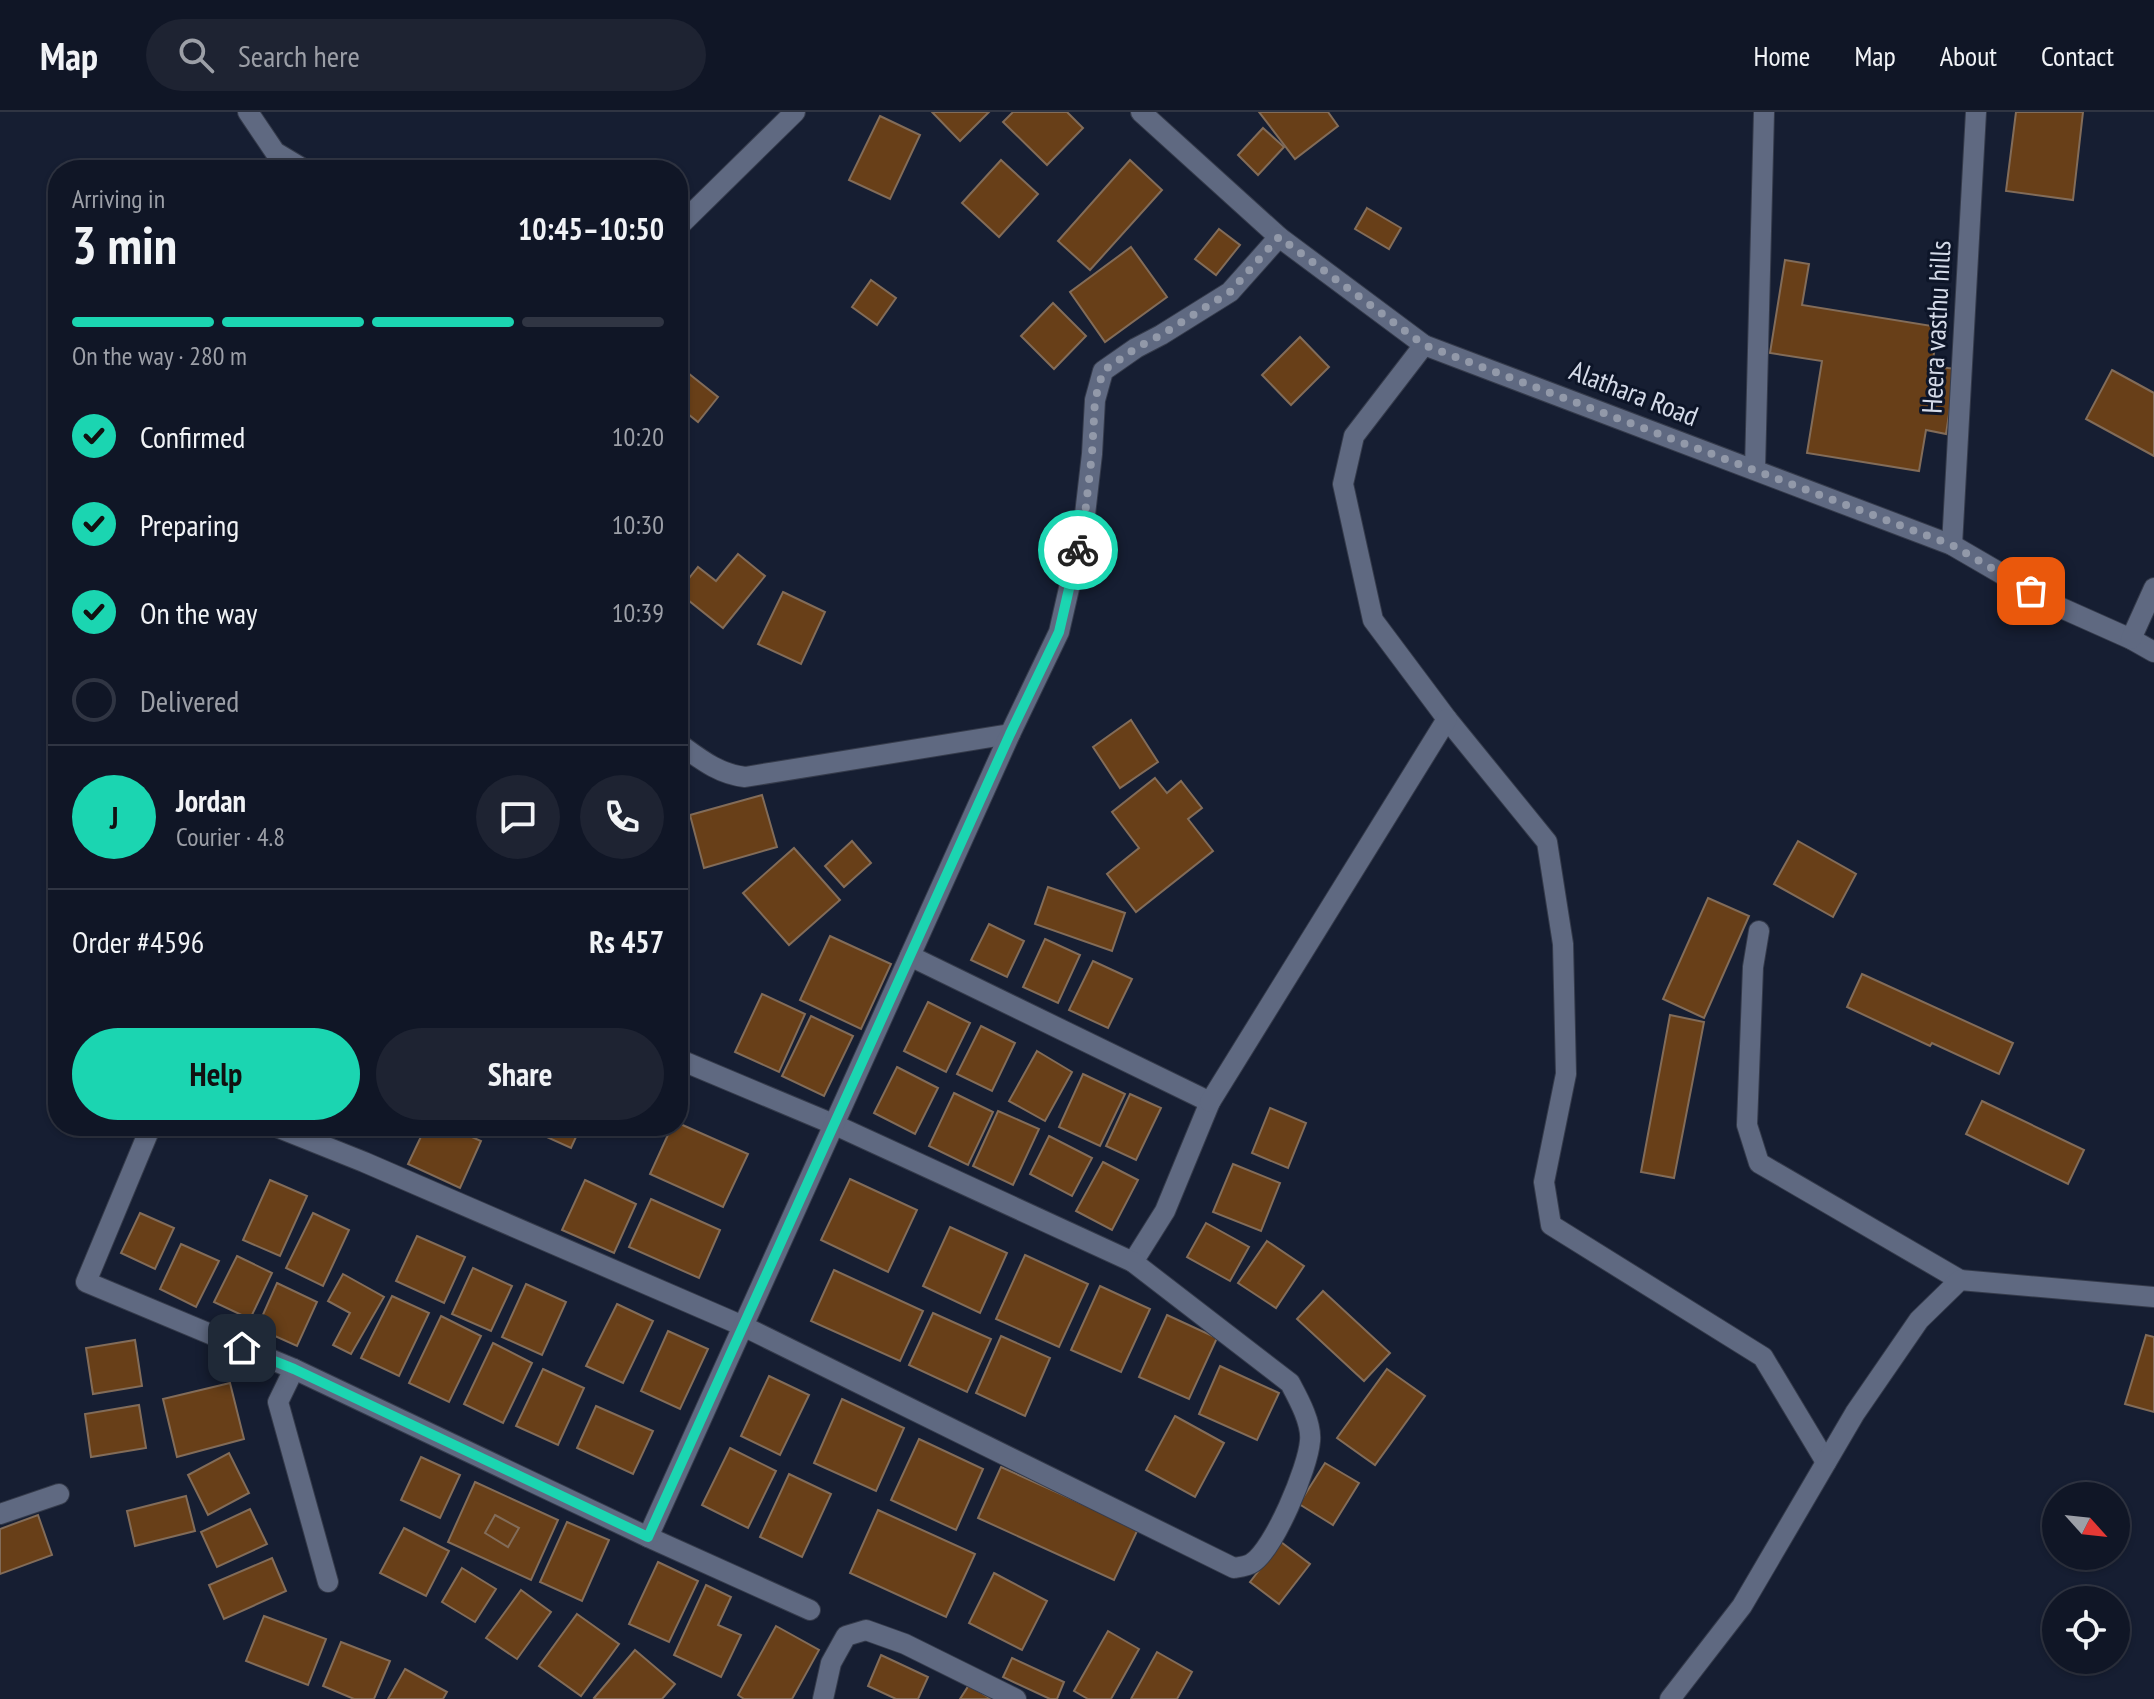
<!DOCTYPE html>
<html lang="en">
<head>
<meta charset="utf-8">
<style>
	:root { --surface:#101626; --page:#1e2332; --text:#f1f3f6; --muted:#9c9fa7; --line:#303543; --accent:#1bd5b1 }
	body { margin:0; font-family:"PT Sans Narrow",sans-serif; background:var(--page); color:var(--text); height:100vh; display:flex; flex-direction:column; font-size:30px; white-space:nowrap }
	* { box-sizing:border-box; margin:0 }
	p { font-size:26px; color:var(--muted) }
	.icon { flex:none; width:44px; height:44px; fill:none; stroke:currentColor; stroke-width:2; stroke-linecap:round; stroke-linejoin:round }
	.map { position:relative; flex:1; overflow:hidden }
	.panel { position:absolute; left:48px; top:48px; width:640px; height:976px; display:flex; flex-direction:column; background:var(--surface); border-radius:32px; box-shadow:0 2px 6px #0004,0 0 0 2px var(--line) }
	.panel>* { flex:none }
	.needle { width:52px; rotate:117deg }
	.controls { position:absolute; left:2042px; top:1370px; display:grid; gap:16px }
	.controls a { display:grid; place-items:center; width:88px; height:88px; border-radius:50%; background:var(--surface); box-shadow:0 2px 6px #0004,0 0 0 2px var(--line); font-size:40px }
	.pin { position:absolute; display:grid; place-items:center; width:68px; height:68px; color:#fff; margin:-34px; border-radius:16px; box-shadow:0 4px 12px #0006 }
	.courier { position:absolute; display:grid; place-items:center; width:80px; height:80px; margin:-40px; border:6px solid #1bd5b1; border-radius:50%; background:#fff; color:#222; box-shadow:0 2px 10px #0007 }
	.overview em { font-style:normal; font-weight:700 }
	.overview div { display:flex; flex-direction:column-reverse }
	.overview { display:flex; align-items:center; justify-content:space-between; height:136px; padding:0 24px }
	h1 { font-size:52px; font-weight:700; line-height:60px }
	.bar { display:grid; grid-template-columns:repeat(4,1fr); gap:12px 8px; align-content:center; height:96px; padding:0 24px }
	.bar i { height:10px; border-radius:6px; background:var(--line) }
	.bar .active { background:var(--accent) }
	.bar p { grid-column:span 4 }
	.line { display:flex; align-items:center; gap:20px; padding:0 24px; border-top:2px solid var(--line) }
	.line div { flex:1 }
	.round { display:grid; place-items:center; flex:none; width:84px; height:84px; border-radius:42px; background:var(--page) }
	ol { padding:0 24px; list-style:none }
	li { display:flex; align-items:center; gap:24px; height:88px }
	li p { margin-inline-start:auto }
	li .icon { padding:8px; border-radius:50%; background:var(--accent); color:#111; stroke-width:4 }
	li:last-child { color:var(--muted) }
	li i { width:44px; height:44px; border:4px solid var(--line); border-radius:50% }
	.cta { display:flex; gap:16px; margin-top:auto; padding:16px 24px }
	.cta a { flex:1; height:92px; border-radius:48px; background:var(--accent); color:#111; font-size:32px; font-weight:700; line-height:92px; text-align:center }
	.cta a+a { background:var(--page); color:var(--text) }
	header { display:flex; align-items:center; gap:48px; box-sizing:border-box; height:112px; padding:0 40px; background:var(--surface); border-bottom:2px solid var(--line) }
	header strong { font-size:38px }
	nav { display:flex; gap:44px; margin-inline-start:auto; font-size:28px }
	.search { width:560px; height:72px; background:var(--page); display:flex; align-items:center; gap:20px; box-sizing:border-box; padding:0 28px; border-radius:44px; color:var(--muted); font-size:30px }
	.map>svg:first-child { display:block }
	.building { fill:#683f18; stroke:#826c59; stroke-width:2 }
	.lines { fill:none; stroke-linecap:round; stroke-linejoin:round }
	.minor-casing { stroke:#353b4b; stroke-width:22 }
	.minor { stroke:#5f6981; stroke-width:20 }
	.done { stroke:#9299a9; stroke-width:8; stroke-dasharray:0 14.4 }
	.route { stroke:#1bd5b1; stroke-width:10 }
	.labels { text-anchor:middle; stroke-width:6; stroke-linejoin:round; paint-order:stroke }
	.street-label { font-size:28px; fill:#d5dbe9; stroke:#0d1528 }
</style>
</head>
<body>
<header>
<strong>Map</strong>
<div class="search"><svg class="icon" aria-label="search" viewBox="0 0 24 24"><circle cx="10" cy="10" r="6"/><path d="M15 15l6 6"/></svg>Search here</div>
<nav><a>Home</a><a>Map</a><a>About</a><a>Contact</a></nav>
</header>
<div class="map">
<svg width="2154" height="1587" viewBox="0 0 2154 1587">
	<rect width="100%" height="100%" fill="#161e32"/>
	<g class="building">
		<path d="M932,0H989L960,29Z"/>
		<path d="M1013,0H1067L1083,16L1047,53L1003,10Z"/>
		<path d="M1259,0H1328L1338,14L1295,47Z"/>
		<path d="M2016,0H2083L2073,88L2006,79Z"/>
		<path d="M880,4L920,23L890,87L849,68Z"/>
		<path d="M1263,16L1284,35L1258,63L1238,43Z"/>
		<path d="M1001,48L1038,82L999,125L962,91Z"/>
		<path d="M1130,48L1162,78L1090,158L1058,129Z"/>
		<path d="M1367,96L1401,116L1389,137L1355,117Z"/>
		<path d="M1219,117L1240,133L1216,163L1195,147Z"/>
		<path d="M1131,135L1167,185L1105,230L1070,180Z"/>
		<path d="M1785,148L1809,152L1802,193L1938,215L1932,254L1956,257L1946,322L1926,318L1919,359L1807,341L1822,249L1770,241Z"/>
		<path d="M871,168L896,186L877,213L852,195Z"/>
		<path d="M1053,191L1086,224L1054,257L1021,224Z"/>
		<path d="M1300,225L1329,255L1291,293L1262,263Z"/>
		<path d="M678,253L718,285L698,310L678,294Z"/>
		<path d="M2112,258L2154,281V344L2086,307Z"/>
		<path d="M738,442L765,464L723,516L678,480L698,455L716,469Z"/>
		<path d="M783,480L825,500L801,552L758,532Z"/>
		<path d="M1131,608L1158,650L1120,676L1093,635Z"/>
		<path d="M1155,666L1167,681L1181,669L1202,696L1188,707L1213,739L1136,800L1107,762L1139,736L1112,700Z"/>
		<path d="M762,683L777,735L704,756L690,703Z"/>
		<path d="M852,729L871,751L844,775L825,754Z"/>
		<path d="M1798,729L1856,762L1833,805L1774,772Z"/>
		<path d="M794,736L840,788L789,833L743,781Z"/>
		<path d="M1048,775L1125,801L1112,839L1035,812Z"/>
		<path d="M1708,786L1749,804L1704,906L1663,887Z"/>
		<path d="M989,812L1024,829L1007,865L971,848Z"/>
		<path d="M830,824L891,852L861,917L800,888Z"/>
		<path d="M1045,827L1080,843L1058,891L1023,875Z"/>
		<path d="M1093,849L1132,867L1108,916L1069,898Z"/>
		<path d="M1862,862L2013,931L1999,962L1932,931L1930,934L1847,895Z"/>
		<path d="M762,882L805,902L779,960L735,940Z"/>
		<path d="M928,890L970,911L946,960L904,939Z"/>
		<path d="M1670,903L1704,910L1674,1066L1641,1060Z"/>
		<path d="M811,904L853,924L824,984L782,964Z"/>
		<path d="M981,914L1015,931L992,979L957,962Z"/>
		<path d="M1037,939L1072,960L1045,1009L1009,989Z"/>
		<path d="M897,955L938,976L915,1022L874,1001Z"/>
		<path d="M1083,962L1125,982L1100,1034L1059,1015Z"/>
		<path d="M954,981L993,1000L968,1053L929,1034Z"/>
		<path d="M1130,982L1161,996L1136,1048L1106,1034Z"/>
		<path d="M1982,989L2084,1038L2068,1072L1966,1022Z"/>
		<path d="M1270,996L1306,1011L1288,1056L1252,1041Z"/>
		<path d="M998,999L1039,1017L1013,1073L973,1054Z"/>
		<path d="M678,1011L748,1042L723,1095L650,1062L672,1014H678Z"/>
		<path d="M426,1014H447L481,1029L460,1076L408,1052Z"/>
		<path d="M530,1014H581L571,1036L529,1017Z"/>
		<path d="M1049,1024L1092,1046L1072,1084L1030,1062Z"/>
		<path d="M1103,1050L1138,1068L1112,1118L1076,1099Z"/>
		<path d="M1233,1052L1280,1071L1261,1119L1213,1100Z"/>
		<path d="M850,1067L917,1098L888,1160L821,1128Z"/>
		<path d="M270,1068L307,1084L280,1144L243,1128Z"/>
		<path d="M585,1068L636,1092L614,1141L562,1118Z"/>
		<path d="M651,1087L720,1118L699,1166L629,1135Z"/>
		<path d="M140,1101L174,1116L155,1157L121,1141Z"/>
		<path d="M313,1101L349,1118L323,1174L286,1156Z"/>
		<path d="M1206,1111L1249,1135L1230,1169L1187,1145Z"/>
		<path d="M950,1115L1007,1141L980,1201L923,1174Z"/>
		<path d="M417,1124L465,1145L444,1191L396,1169Z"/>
		<path d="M1267,1129L1304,1154L1276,1196L1238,1171Z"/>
		<path d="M181,1132L219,1149L196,1195L160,1177Z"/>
		<path d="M1025,1143L1088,1172L1059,1235L996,1207Z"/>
		<path d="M237,1144L272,1161L250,1207L214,1190Z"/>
		<path d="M473,1156L512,1174L491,1219L452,1202Z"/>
		<path d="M834,1158L923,1199L900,1249L811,1209Z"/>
		<path d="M343,1162L384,1185L351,1242L333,1233L350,1201L328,1189Z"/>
		<path d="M277,1171L317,1190L297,1234L257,1216Z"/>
		<path d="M526,1172L566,1190L542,1243L502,1225Z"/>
		<path d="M1100,1174L1150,1197L1121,1260L1071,1238Z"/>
		<path d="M1323,1179L1390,1241L1364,1269L1297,1207Z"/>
		<path d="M392,1184L429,1201L399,1264L361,1246Z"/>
		<path d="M617,1192L653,1209L623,1271L586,1254Z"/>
		<path d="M933,1201L991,1227L967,1280L909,1253Z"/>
		<path d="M1167,1203L1217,1226L1189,1287L1139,1265Z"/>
		<path d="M441,1204L481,1224L449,1290L409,1271Z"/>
		<path d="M668,1219L708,1237L680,1297L641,1279Z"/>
		<path d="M2146,1223L2154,1225V1300L2125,1292Z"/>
		<path d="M1001,1224L1050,1246L1025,1304L976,1281Z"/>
		<path d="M135,1228L142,1274L93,1282L86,1236Z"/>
		<path d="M493,1231L532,1251L503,1311L464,1292Z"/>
		<path d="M1220,1254L1279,1281L1257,1328L1199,1302Z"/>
		<path d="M543,1257L584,1276L558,1333L516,1314Z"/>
		<path d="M1387,1257L1425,1284L1375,1353L1337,1326Z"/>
		<path d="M769,1264L809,1283L780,1343L741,1324Z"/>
		<path d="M230,1271L244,1327L177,1345L163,1287Z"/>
		<path d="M842,1287L904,1316L876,1379L814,1351Z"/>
		<path d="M139,1293L146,1336L91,1345L85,1302Z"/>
		<path d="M596,1294L653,1319L633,1362L577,1336Z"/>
		<path d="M1175,1304L1224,1331L1195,1385L1146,1358Z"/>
		<path d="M919,1327L983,1357L956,1418L891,1388Z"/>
		<path d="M730,1336L776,1359L748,1416L702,1393Z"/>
		<path d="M229,1341L249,1381L208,1403L188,1363Z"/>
		<path d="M421,1345L460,1363L440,1406L401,1388Z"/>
		<path d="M1325,1351L1359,1371L1333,1413L1299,1392Z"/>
		<path d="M1001,1355L1138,1417L1114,1468L978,1406Z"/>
		<path d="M789,1362L831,1382L802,1445L760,1425Z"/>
		<path d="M475,1370L558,1408L531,1468L448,1430Z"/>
		<path d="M186,1384L195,1419L135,1434L127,1399Z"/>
		<path d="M250,1397L267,1432L217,1455L201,1420Z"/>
		<path d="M878,1398L975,1442L946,1505L850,1461Z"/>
		<path d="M38,1403L52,1443L0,1462V1417Z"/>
		<path d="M495,1403L519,1416L508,1435L485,1421Z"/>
		<path d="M567,1410L609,1428L582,1489L540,1470Z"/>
		<path d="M404,1416L449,1439L426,1484L380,1461Z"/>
		<path d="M1281,1430L1310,1452L1279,1492L1250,1470Z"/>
		<path d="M272,1446L286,1479L224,1507L209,1473Z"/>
		<path d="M658,1450L698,1469L669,1530L629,1512Z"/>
		<path d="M462,1456L496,1477L475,1510L442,1490Z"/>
		<path d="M994,1461L1047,1489L1022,1538L969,1511Z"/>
		<path d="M706,1473L731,1485L718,1513L741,1523L721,1565L674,1543Z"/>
		<path d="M521,1478L551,1500L517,1547L486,1526Z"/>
		<path d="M577,1502L619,1532L581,1584L539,1554Z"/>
		<path d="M264,1504L326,1527L308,1573L246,1549Z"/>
		<path d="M776,1514L819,1538L792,1587H744L738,1583Z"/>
		<path d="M1108,1519L1139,1537L1111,1587H1088L1074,1579Z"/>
		<path d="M341,1530L390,1549L374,1587H354L323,1574Z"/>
		<path d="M635,1538L675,1572L662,1587H596L594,1586Z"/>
		<path d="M1157,1540L1192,1560L1177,1587H1131Z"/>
		<path d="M881,1543L928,1565L918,1587H896L868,1574Z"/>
		<path d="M1012,1546L1064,1570L1057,1587H1050L1003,1565Z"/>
		<path d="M405,1557L447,1580L443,1587H388Z"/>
		<path d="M969,1573L991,1587H960Z"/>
	</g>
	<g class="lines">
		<g class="minor-casing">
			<g id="minor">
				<path d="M248,0L275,40L305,58"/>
				<path d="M1141,0L1279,125L1424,233L1952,433L2057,494L2131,527L2154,540"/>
				<path d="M678,115L795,0"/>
				<path d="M1424,233L1354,324L1343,372L1373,508L1447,607L1547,730L1563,832L1566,962L1544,1070L1551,1113L1763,1245L1826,1350"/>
				<path d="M1755,357L1764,0"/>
				<path d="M1952,433L1976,0"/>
				<path d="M2131,527L2154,476"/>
				<path d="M678,631C699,646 718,662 745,665L1010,622"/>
				<path d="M1759,819L1753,855L1747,1013L1759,1051L1960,1168"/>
				<path d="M910,844L1210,990L1165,1099L1133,1150"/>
				<path d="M1210,990L1447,607"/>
				<path d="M151,1014L86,1170L294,1257L278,1290L328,1470"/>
				<path d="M274,1014L364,1050L743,1214L1234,1456C1240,1455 1248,1454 1252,1451C1274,1437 1308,1356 1310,1329C1312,1311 1298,1286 1290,1271L1133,1150L833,1012L678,947"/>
				<path d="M294,1257L648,1425L810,1498"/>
				<path d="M0,1402L59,1382"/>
				<path d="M648,1425L1010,622L1059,520L1084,411L1092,342L1095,288L1103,259L1136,236L1161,223L1230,180L1279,125"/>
				<path d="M823,1587L831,1551L846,1524L866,1518L905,1532L1016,1587"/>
				<path d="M1670,1587L1742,1494L1855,1301L1919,1208L1960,1168L2154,1185"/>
			</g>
		</g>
		<use href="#minor" class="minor"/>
	</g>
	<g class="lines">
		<path class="done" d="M1078,438L1084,411L1092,342L1095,288L1103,259L1136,236L1161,223L1230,180L1279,125L1424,233L1952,433L2031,479"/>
		<path class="route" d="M242,1236L294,1257L648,1425L1010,622L1059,520L1078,438"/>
	</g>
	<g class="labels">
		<g class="street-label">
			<text transform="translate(1936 215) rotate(-87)" y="10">Heera vasthu hills</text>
			<text transform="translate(1634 281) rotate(21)" y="10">Alathara Road</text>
		</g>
	</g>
</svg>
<div class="controls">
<a><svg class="needle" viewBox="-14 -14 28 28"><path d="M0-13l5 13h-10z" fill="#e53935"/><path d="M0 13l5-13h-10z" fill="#9c9fa7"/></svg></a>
<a><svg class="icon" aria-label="locate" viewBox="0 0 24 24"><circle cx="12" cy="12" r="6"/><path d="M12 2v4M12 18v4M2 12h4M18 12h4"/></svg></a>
</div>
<div class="pin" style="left:2031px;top:479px;background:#ea580c"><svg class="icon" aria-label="bag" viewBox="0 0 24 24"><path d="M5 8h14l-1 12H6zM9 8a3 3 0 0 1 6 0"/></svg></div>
<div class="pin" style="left:242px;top:1236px;background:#1f2937"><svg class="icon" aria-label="home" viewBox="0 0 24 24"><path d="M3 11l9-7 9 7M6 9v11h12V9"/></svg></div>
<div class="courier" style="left:1078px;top:438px"><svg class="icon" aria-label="bike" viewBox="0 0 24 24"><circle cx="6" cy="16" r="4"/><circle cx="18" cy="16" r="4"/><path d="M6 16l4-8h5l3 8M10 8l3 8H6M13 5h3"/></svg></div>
<section class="panel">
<div class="overview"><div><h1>3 min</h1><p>Arriving in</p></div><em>10:45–10:50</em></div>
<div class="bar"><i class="active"></i><i class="active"></i><i class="active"></i><i></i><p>On the way · 280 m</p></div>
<ol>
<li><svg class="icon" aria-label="check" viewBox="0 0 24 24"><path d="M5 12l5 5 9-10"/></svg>Confirmed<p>10:20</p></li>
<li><svg class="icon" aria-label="check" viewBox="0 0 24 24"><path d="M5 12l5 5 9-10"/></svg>Preparing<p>10:30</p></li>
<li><svg class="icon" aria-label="check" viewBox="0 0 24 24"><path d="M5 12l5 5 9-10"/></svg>On the way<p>10:39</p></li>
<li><i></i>Delivered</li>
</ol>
<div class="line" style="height:144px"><b class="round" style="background:var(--accent);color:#111">J</b><div><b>Jordan</b><p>Courier · 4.8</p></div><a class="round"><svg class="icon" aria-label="chat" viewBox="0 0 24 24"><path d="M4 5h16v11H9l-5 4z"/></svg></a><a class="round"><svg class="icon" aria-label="phone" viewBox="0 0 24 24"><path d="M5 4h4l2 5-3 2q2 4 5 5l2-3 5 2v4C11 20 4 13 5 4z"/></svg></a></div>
<div class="line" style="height:104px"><div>Order #4596</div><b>Rs 457</b></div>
<div class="cta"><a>Help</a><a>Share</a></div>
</section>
</div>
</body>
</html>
